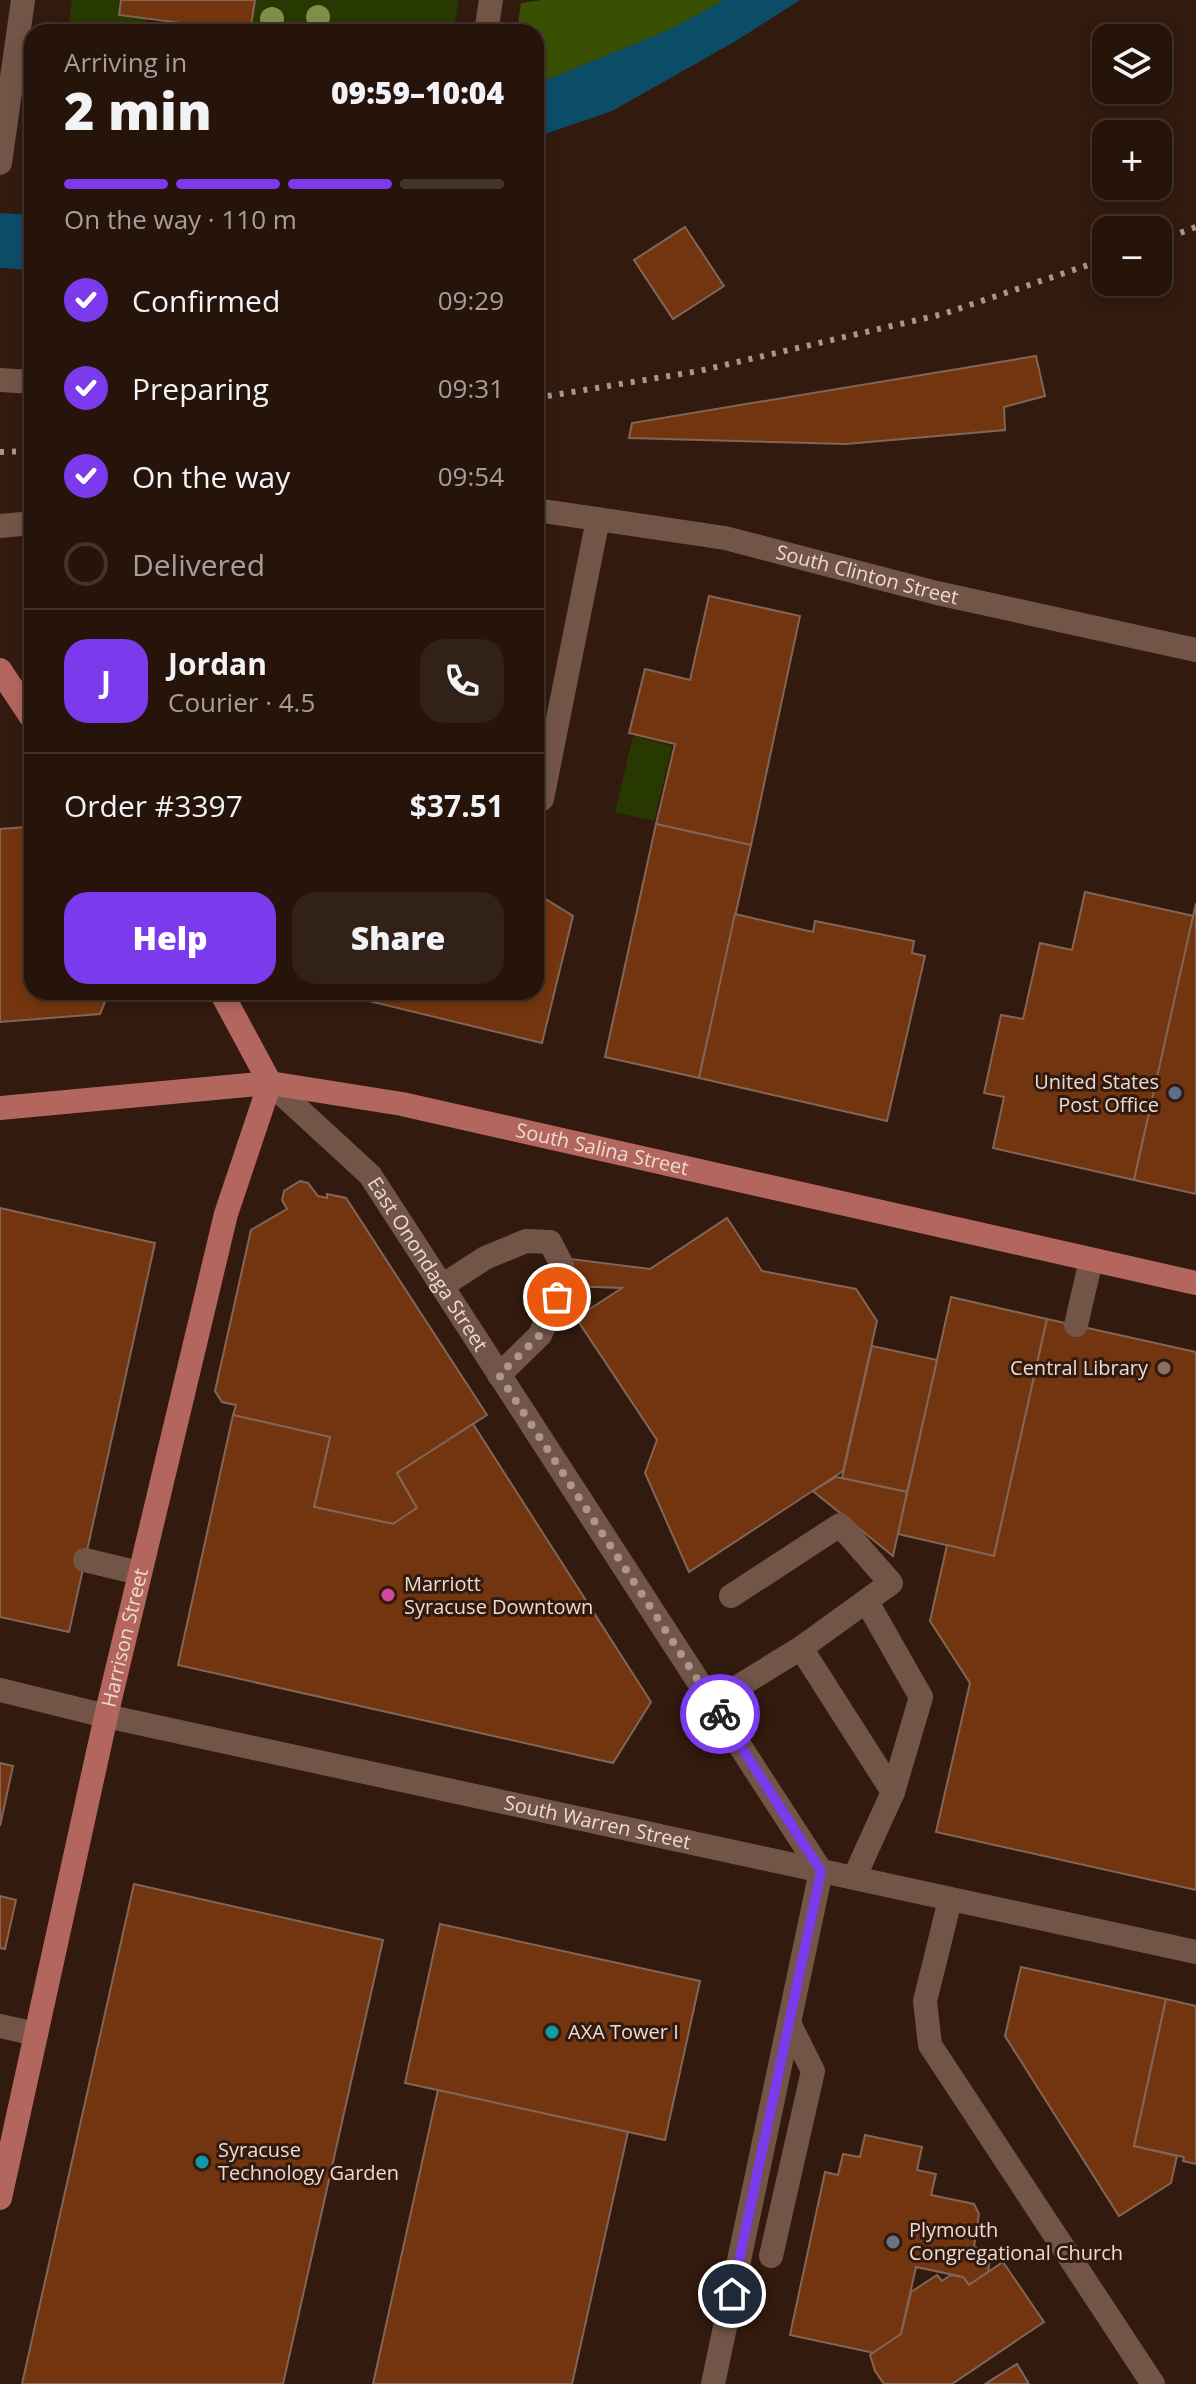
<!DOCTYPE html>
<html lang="en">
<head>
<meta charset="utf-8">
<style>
	:root { --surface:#26140a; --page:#322118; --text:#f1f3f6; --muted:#a49e9c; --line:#42332b; --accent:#7c3aed }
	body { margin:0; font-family:"Open Sans",sans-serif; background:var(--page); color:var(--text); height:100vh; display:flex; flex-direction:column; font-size:30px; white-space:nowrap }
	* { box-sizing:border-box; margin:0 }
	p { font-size:26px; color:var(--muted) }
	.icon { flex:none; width:44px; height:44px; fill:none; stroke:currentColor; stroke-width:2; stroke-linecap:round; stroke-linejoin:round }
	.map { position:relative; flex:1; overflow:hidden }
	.details { position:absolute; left:24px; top:24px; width:520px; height:976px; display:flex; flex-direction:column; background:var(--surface); border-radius:24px; box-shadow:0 4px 12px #0003,0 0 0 2px var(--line) }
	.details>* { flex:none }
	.tools { position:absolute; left:1092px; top:24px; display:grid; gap:16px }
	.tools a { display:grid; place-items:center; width:80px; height:80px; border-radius:16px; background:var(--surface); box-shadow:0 4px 12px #0003,0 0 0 2px var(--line); font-size:40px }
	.pin { position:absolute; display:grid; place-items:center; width:68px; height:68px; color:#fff; margin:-34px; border:4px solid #fff; border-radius:50%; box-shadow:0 2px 8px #0007 }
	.courier { position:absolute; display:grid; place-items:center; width:80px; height:80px; margin:-40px; border:6px solid #7c3aed; border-radius:50%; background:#fff; color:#222; box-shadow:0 2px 10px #0007 }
	.summary em { font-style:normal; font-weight:800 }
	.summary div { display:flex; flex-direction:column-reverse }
	.summary { display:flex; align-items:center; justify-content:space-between; height:136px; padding:0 40px }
	h1 { font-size:52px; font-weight:800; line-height:60px }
	.bar { display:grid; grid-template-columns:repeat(4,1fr); gap:12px 8px; align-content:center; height:96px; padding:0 40px }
	.bar i { height:10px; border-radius:6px; background:var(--line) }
	.bar .selected { background:var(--accent) }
	.bar p { grid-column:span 4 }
	.line { display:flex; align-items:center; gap:20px; padding:0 40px; border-top:2px solid var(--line) }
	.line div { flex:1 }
	.round { display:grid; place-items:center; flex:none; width:84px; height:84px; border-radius:24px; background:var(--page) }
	ol { padding:0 40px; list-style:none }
	li { display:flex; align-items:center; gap:24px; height:88px }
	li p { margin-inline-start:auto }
	li .icon { padding:8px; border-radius:50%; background:var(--accent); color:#fff; stroke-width:4 }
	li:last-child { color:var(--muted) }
	li i { width:44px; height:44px; border:4px solid var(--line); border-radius:50% }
	.cta { display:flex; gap:16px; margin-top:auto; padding:16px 40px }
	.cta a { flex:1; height:92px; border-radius:24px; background:var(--accent); color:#fff; font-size:32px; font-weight:800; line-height:92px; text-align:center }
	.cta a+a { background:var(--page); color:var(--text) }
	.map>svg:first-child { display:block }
	.green { fill:#273900 }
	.forest { fill:#395003 }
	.water { fill:#0b4c67 }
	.building { fill:#73350f; stroke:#826556; stroke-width:2 }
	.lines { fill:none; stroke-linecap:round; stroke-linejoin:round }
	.minor { stroke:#725547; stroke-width:24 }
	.major { stroke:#b3665d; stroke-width:24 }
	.rail { stroke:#aa968d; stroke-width:6; stroke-dasharray:4 8; stroke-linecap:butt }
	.tree { fill:#808e47 }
	.done { stroke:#ab978e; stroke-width:8; stroke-dasharray:0 14.4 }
	.route { stroke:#7c3aed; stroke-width:10 }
	.service-dot { fill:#5c6f8a; stroke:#321a0e; stroke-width:3 }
	.education-dot { fill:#8d6e63; stroke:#321a0e; stroke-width:3 }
	.hotel-dot { fill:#d1479c; stroke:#321a0e; stroke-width:3 }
	.culture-dot { fill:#0f9aa8; stroke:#321a0e; stroke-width:3 }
	.worship-dot { fill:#6b7280; stroke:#321a0e; stroke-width:3 }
	.labels { text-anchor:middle; stroke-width:6; stroke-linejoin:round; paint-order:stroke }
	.street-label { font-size:20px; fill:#ecdbd3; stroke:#321a0e }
	.poi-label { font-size:20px; fill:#ecdbd3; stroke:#321a0e; text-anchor:start }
</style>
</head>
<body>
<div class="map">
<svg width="1196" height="2384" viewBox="0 0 1196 2384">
	<rect width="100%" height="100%" fill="#321a0e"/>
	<g class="green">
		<path d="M72,0H121L146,18L144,32H68Z"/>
		<path d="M255,0H459L453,32H250Z"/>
		<path d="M633,736L672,746L654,821L615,812Z"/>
	</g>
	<path class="forest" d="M542,0H724L672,29L536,84V32H517L521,3Z"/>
	<g class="water">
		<path d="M724,0H800L736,41L612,111L536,137V84L671,29Z"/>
		<path d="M0,213L32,215V270L0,268Z"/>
	</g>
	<g class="building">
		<path d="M121,0H255L250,32L119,15Z"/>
		<path d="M685,227L724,286L673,319L634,260Z"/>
		<path d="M1036,356L1045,396L1004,407L1005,430L846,444L629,438L632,423Z"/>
		<path d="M709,596L800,616L751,845L656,824L675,744L629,733L645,669L690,680Z"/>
		<path d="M656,824L751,845L699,1078L605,1057Z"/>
		<path d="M26,827L32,837V992H109L100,1014L0,1022V829Z"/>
		<path d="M1085,892L1194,916L1134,1180L993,1148L1004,1097L984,1093L1001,1015L1023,1019L1040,943L1072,950Z"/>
		<path d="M536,893L573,916L542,1043L332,992H536Z"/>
		<path d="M1196,903V1194L1134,1180Z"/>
		<path d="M735,914L813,932L815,921L914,941L912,953L925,956L887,1121L699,1078Z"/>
		<path d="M300,1181L308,1183L318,1196L327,1198V1194L346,1198L487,1415L397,1473L417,1508L393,1524L314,1507L330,1437L233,1415L236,1405L222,1402L215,1391L251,1230L287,1209L282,1200L284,1191Z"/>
		<path d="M0,1208L155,1243L69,1632L0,1617Z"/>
		<path d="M727,1218L762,1271L856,1289L877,1321L843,1471L689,1572L645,1473L657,1440L576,1318L622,1288L569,1286L571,1259L650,1269Z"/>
		<path d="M951,1297L1047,1319L994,1556L898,1534Z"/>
		<path d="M1047,1319L1196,1352V1890L936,1832L970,1683L930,1621L947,1545L994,1556Z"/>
		<path d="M872,1346L937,1360L907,1492L842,1478Z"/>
		<path d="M233,1415L330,1437L314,1507L393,1524L417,1508L397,1473L473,1424L651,1702L613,1763L178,1665Z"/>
		<path d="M836,1477L907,1492L893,1556L813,1491Z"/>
		<path d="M0,1763L13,1766L0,1826Z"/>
		<path d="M134,1884L383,1940L283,2384H22Z"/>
		<path d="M0,1896L16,1900L5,1949L0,1948Z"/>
		<path d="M440,1924L700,1981L665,2140L405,2083Z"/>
		<path d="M1021,1967L1166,1999L1134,2146L1177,2156L1171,2183L1119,2216L1005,2036Z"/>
		<path d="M1166,1999L1196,2006V2164L1183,2161L1184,2157L1134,2146Z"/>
		<path d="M438,2090L628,2132L572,2384H373Z"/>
		<path d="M865,2135L922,2147L917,2170L936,2174L931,2195L974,2204L979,2214L974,2247L985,2250L990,2258L988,2272L969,2285L963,2277L916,2267L901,2334L874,2353L790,2335L825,2172L838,2175L843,2154L860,2157Z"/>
		<path d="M1003,2262L1044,2322L952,2384H884L875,2371L870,2355L901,2334L911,2292L937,2275L942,2281L951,2275L963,2277L969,2285Z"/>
		<path d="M1017,2364L1029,2384H985Z"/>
	</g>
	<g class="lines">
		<g class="minor">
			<path d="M486,32L491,0"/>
			<path d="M0,163L23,0"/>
			<path d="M0,380L32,382"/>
			<path id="s1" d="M536,510L725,538L937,593L1196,650"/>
			<path d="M0,526L32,523"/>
			<path d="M536,802L542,799L598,519"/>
			<path id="s2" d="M270,1083L370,1175L821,1871"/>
			<path d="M442,1286L485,1258L526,1241L550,1242L562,1265L557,1297L540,1335L499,1375"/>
			<path d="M1076,1325L1091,1260"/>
			<path d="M85,1560L139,1573"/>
			<path d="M801,1648L893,1792"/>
			<path id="s3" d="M0,1690L106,1716L1196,1952"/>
			<path d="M713,1702L801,1648L891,1583L840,1525L731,1596"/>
			<path d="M854,1878L893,1792L921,1697L867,1602"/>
			<path d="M950,1900L925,2001L930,2045L1153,2384"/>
			<path d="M0,2026L36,2034"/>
			<path d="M771,2256L813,2071L789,2023"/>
			<path d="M713,2384L821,1871"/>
		</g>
		<g class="major">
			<path d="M0,670L32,718"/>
			<path d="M221,992L270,1083"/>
			<path id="s4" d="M0,1108L270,1083L402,1104L1196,1283"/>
			<path id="s5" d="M0,2198L106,1716L226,1214L270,1083"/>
		</g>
		<g class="rail">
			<path d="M1158,241L1196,227"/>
			<path d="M536,398L699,371L943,314L1106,259"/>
			<path d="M0,452L32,451"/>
		</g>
	</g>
	<g class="tree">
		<circle cx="318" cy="17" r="12"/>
		<circle cx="272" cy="19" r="12"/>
	</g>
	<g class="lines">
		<path class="done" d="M557,1297L540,1335L499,1375L720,1714"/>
		<path class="route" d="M720,1714L821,1871L732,2294"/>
	</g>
	<circle class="service-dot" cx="1175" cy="1093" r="8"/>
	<circle class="education-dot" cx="1164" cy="1368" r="8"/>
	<circle class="hotel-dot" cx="388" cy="1595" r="8"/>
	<g class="culture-dot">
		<circle cx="552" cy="2032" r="8"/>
		<circle cx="202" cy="2162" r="8"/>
	</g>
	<circle class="worship-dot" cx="893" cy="2242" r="8"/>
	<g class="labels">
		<g class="street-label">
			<text dy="7" stroke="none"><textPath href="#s1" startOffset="338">South Clinton Street</textPath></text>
			<text dy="7" stroke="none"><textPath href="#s4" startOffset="610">South Salina Street</textPath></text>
			<text dy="7" stroke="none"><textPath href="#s2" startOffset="242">East Onondaga Street</textPath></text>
			<text dy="7" stroke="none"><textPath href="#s5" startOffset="574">Harrison Street</textPath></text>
			<text dy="7" stroke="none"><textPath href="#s3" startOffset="612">South Warren Street</textPath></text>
		</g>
		<g class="poi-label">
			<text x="1159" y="1089" text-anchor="end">United States<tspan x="1159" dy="23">Post Office</tspan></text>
			<text x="1148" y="1375" text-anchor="end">Central Library</text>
			<text x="404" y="1591">Marriott<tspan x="404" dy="23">Syracuse Downtown</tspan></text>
			<text x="568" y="2039">AXA Tower I</text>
			<text x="218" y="2157">Syracuse<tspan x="218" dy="23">Technology Garden</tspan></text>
			<text x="909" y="2237">Plymouth<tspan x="909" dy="23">Congregational Church</tspan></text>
		</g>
	</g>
</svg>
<div class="tools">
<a><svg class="icon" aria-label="layers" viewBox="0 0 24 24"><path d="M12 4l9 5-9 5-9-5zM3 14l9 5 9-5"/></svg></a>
<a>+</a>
<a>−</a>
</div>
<div class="pin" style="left:557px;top:1297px;background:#ea580c"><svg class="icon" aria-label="bag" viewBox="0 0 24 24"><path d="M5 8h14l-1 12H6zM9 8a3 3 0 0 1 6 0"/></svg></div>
<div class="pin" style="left:732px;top:2294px;background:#1f2937"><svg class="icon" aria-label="home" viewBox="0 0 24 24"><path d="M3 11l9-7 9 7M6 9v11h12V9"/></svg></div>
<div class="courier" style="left:720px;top:1714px"><svg class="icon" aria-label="bike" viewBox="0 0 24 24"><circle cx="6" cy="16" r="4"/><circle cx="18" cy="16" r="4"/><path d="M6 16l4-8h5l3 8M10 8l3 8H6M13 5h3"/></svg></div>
<section class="details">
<div class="summary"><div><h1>2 min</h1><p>Arriving in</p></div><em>09:59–10:04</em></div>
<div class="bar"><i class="selected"></i><i class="selected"></i><i class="selected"></i><i></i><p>On the way · 110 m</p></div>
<ol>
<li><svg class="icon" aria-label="check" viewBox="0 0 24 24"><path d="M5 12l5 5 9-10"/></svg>Confirmed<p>09:29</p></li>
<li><svg class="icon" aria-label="check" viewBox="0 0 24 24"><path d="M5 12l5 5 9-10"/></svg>Preparing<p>09:31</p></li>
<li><svg class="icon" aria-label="check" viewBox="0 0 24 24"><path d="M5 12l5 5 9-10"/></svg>On the way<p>09:54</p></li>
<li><i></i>Delivered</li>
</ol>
<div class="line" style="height:144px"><b class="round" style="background:var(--accent);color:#fff">J</b><div><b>Jordan</b><p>Courier · 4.5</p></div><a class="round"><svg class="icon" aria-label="phone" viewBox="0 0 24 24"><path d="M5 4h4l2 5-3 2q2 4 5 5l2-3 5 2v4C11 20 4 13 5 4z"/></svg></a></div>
<div class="line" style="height:104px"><div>Order #3397</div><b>$37.51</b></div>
<div class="cta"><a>Help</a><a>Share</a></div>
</section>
</div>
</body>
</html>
